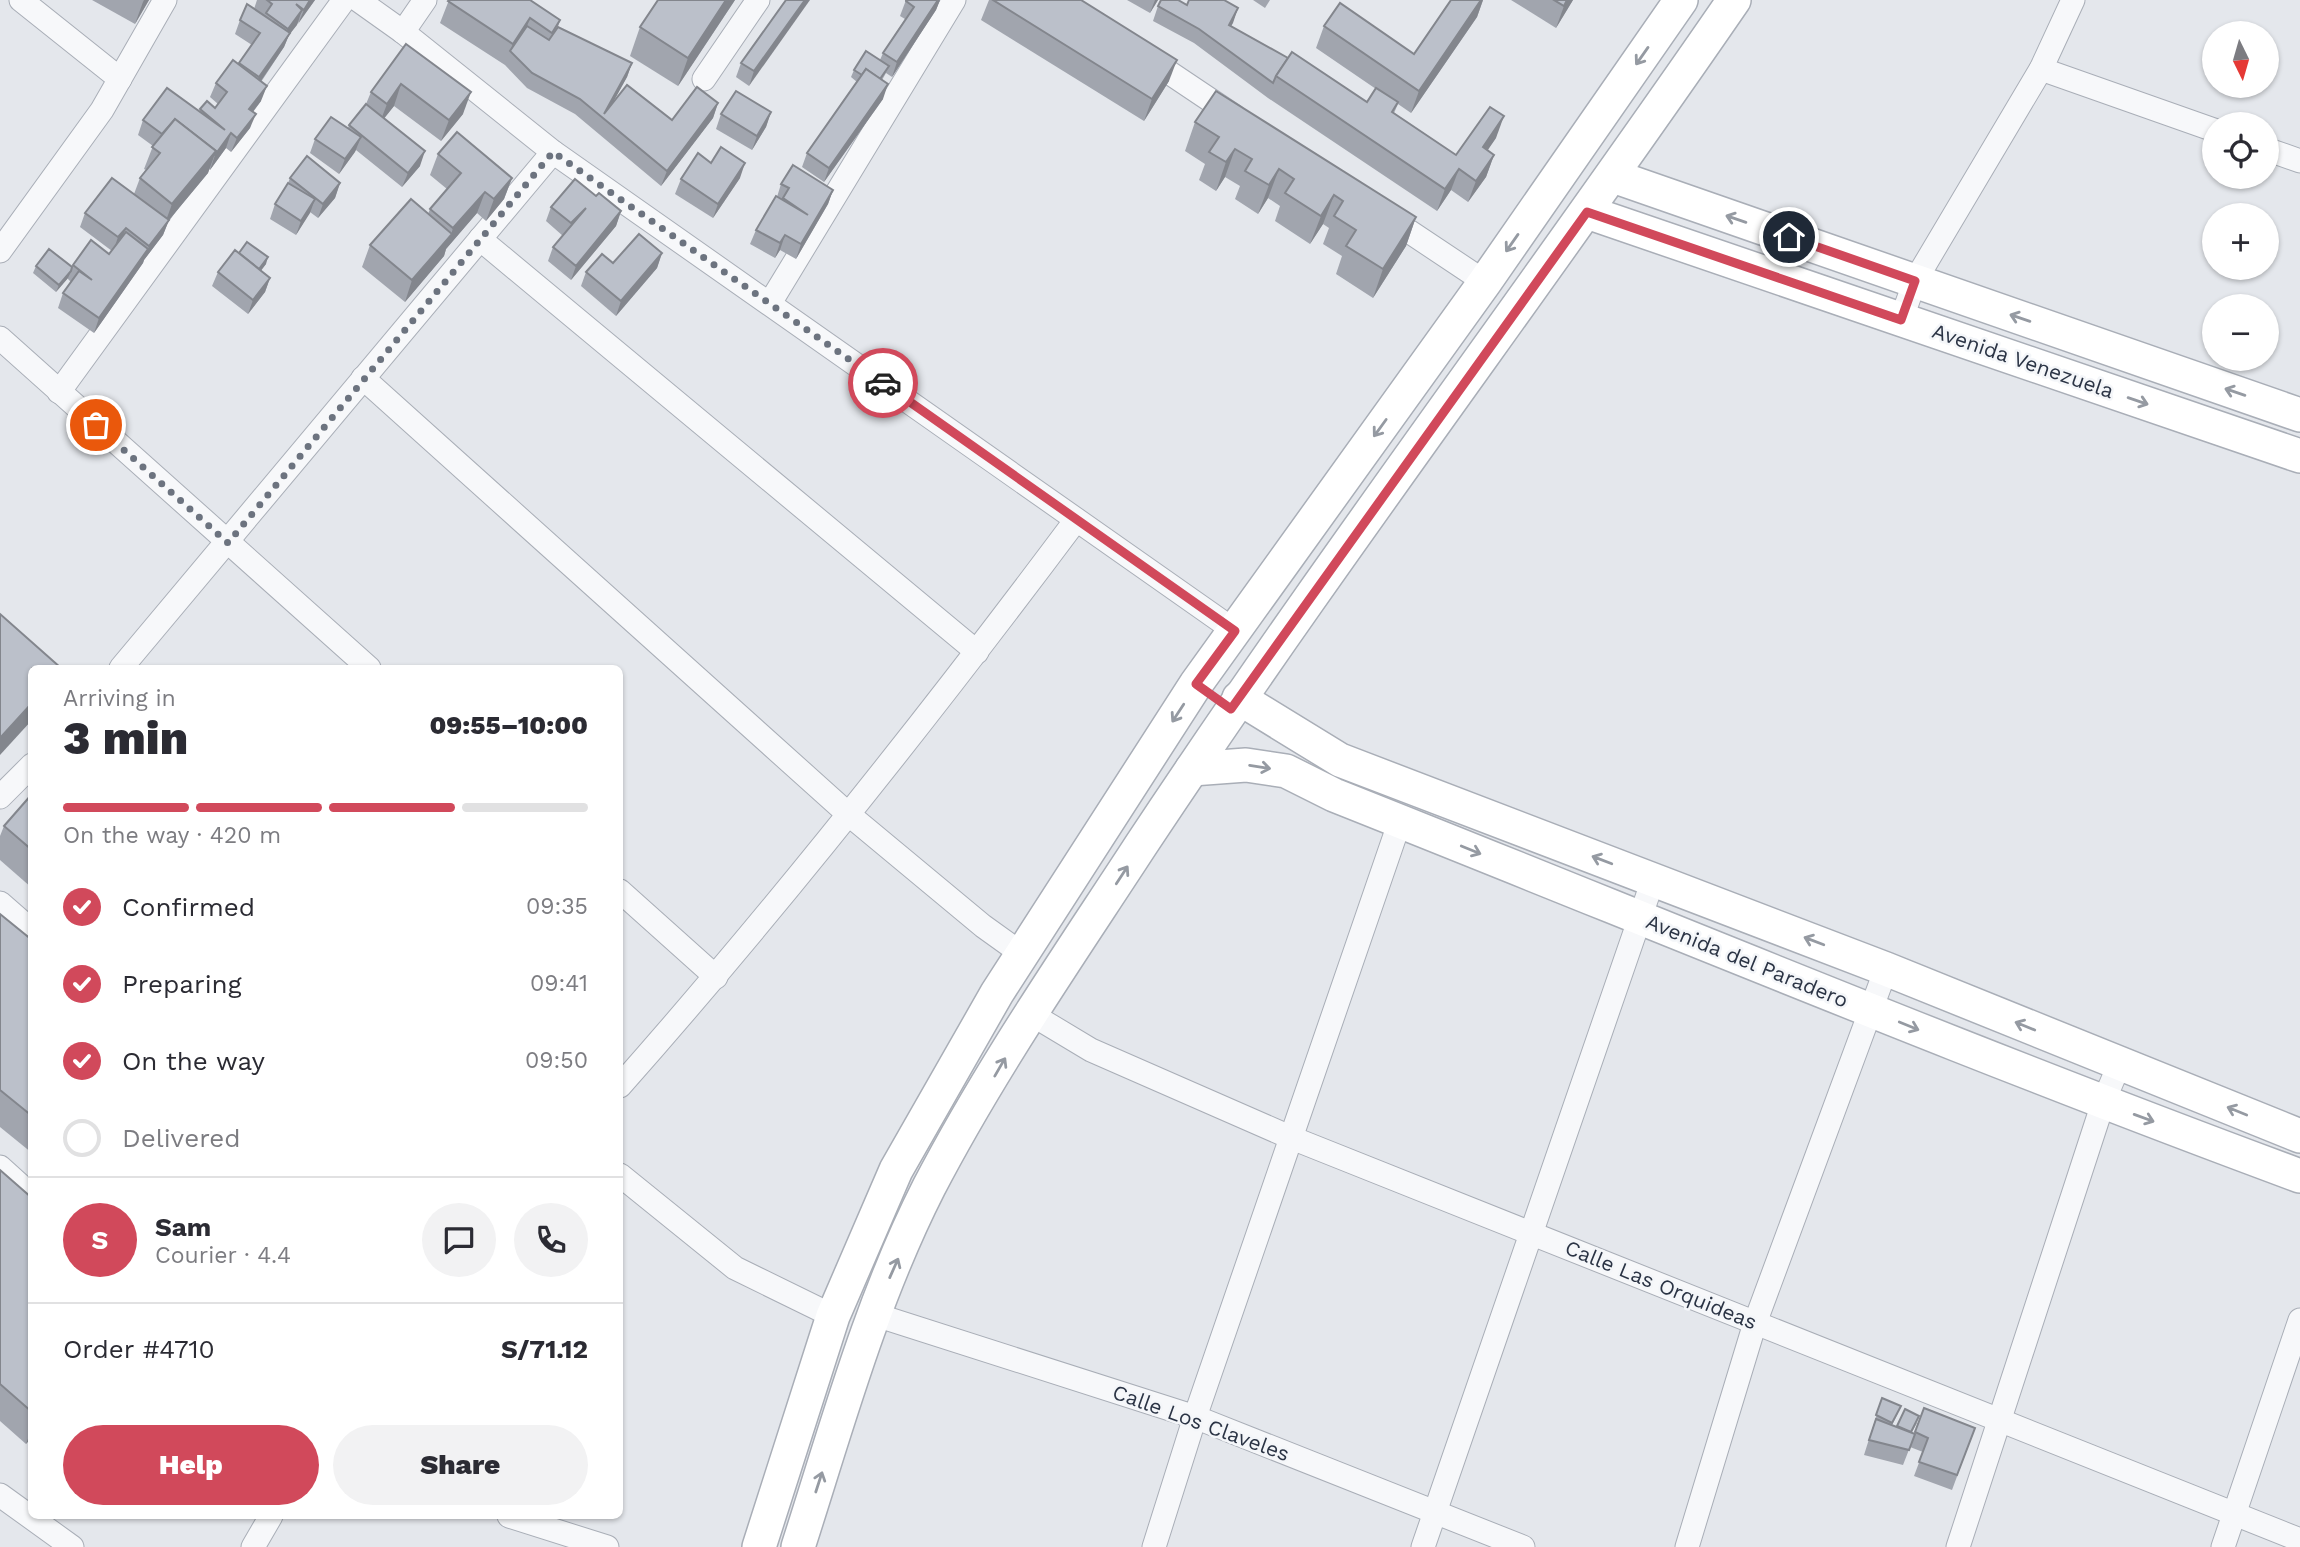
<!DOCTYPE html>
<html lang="en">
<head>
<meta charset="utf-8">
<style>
	:root { --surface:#fff; --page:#f2f2f3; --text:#2b2b33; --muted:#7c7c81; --line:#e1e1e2; --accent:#d1495b }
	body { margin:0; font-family:"Work Sans",sans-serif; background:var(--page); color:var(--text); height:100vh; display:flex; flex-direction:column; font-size:26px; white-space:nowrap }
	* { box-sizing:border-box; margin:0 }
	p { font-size:23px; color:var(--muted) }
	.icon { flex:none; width:38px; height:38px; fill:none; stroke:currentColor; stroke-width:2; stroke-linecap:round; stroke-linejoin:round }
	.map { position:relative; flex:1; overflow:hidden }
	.details { position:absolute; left:28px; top:665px; width:595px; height:854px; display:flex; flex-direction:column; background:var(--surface); border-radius:10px; box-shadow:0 2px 5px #0004 }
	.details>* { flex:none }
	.needle { width:46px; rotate:175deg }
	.fabs { position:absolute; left:2202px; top:21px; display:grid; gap:14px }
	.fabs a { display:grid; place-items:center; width:77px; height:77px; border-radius:50%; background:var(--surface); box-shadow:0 2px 5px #0004; font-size:35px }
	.pin { position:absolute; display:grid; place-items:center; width:60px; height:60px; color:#fff; margin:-30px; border:4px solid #fff; border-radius:50%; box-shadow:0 2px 7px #0007 }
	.courier { position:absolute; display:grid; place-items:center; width:70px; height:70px; margin:-35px; border:5px solid #d1495b; border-radius:50%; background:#fff; color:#222; box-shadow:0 2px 9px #0007 }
	.head em { font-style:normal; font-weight:800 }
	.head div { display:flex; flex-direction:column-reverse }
	.head { display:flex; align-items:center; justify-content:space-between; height:119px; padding:0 35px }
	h1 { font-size:46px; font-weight:800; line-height:52px }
	.bar { display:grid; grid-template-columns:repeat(4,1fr); gap:10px 7px; align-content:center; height:84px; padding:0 35px }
	.bar i { height:9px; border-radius:5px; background:var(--line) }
	.bar .on { background:var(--accent) }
	.bar p { grid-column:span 4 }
	.line { display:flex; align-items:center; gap:18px; padding:0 35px; border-top:2px solid var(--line) }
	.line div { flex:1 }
	.round { display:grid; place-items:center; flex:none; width:74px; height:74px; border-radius:37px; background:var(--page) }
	ol { padding:0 35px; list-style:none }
	li { display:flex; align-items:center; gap:21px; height:77px }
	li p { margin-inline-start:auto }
	li .icon { padding:7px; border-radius:50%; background:var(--accent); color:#fff; stroke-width:4 }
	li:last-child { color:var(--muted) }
	li i { width:38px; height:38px; border:4px solid var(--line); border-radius:50% }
	.button { display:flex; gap:14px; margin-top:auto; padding:14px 35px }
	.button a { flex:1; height:80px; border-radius:42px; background:var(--accent); color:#fff; font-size:28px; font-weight:800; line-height:80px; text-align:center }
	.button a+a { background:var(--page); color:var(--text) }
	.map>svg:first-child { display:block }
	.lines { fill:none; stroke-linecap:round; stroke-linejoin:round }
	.street-casing { stroke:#a9aeb7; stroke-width:25 }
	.secondary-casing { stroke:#a9aeb7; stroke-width:36 }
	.street { stroke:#f7f8fa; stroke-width:23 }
	.secondary { stroke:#fff; stroke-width:33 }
	.wall { fill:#a1a5ae }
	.shaded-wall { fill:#83868d }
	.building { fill:#bbc0ca; stroke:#83868d; stroke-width:2 }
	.oneway { stroke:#959aa2 }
	.done { stroke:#6c737f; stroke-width:7; stroke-dasharray:0 12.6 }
	.route { stroke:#d1495b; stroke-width:9 }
	.labels { text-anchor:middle; stroke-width:5; stroke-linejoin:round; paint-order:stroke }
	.street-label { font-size:21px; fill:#2b3445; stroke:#f4f6f9 }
</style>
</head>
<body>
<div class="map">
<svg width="2300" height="1547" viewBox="0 0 2300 1547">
	<rect width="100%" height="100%" fill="#e4e7ec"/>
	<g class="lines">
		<g class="street-casing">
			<g id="street">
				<path d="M21,0L120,79"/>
				<path d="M358,0L403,32L553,152L1235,631"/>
				<path d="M403,32L425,0"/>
				<path d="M1146,57L1234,116"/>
				<path d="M2041,69L2214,130"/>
				<path d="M704,79L758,0"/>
				<path d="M2266,149L2300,161"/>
				<path d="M1386,216L1485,282"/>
				<path d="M480,239L977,652"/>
				<path d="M0,251L102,110L165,0"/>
				<path d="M770,303L954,0"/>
				<path d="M1901,320L1915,281L2041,69L2073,0"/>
				<path d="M0,338L369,668"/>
				<path d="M363,378L847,813L983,926L1022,954"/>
				<path d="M59,392L344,0"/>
				<path d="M121,668L553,152"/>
				<path d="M0,797L32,765"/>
				<path d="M620,891L716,977"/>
				<path d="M0,903L32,931"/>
				<path d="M1031,1014L1091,1050L1292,1138L2300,1540"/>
				<path d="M620,1086C780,905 931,714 1076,520"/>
				<path d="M0,1167L32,1196"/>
				<path d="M620,1175L735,1268L833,1316"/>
				<path d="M873,1314L1195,1417L1523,1547"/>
				<path d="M0,1495L72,1547"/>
				<path d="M509,1516L607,1547"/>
				<path d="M253,1547L271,1516"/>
				<path d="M1154,1547L1195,1417L1400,821"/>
				<path d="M1423,1547L1653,880"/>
				<path d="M1687,1547L1755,1323L1886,969"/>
				<path d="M1958,1547L2103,1103L2119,1065"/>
				<path d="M2223,1547L2300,1320"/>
			</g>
		</g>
		<g class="secondary-casing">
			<g id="secondary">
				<path d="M1613,176L2300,415"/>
				<path d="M1587,212L2300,456"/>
				<path d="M1239,698L1340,760L1886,969L2300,1136"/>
				<path d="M1192,769L1246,765L1286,771L1334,795C1656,923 1975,1056 2300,1176"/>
				<path d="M759,1547L833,1316L896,1170L997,993L1196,684L1485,282L1681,0"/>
				<path d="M798,1547C837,1426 871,1301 929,1187C991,1068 1068,957 1141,845C1331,558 1539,284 1734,0"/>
			</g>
		</g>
		<use href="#street" class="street"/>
		<use href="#secondary" class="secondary"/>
	</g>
	<g class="wall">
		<path d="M92,0H149L135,24Z"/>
		<path d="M257,0H315L289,35L284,47L261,82V101L253,112L250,128L231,152L226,148L210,170L209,169L208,173L169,220L163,235L144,260L143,263L94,333L58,308L63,293L71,282L68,279V278L56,292L33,273L36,266L72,267L73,265L109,254L112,251L80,227L85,213L134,194L140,178L146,170L144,169L153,146L138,135L143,120L199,112L200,109L215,108L218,104L210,97L216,83L239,65L252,45L235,34L240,20L254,9Z"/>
		<path d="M449,0L560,20L558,27L632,63L627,77L612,103L672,120L718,103L713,118L661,186L575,114L527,88L505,65L440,23Z"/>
		<path d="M658,0H735L678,86L630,56L640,27Z"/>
		<path d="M786,0L749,86L736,77L741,63Z"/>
		<path d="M906,0H940L936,10L892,77L886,73L882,80L883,99L824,182L802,167L807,153L857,82L851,77L854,70L880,60L883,53L905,19L900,16Z"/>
		<path d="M989,0H1081L1169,81L1144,121L981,20Z"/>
		<path d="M1127,0H1158L1150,13Z"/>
		<path d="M1253,0H1270L1265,8Z"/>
		<path d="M1451,0H1483L1477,17L1411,113L1398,104L1394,113L1456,155L1496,138L1487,150L1494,155L1486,177L1468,202L1451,190L1437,211L1268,98L1194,43L1153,21L1158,6L1187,5L1238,8L1231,26L1367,102L1376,89L1316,48L1324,26L1414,54Z"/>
		<path d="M1511,0H1573L1556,28Z"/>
		<path d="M406,44L463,114L441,141L394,106L384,118L420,166L402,187L356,150L339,174L310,153L315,139L348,128L349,125L366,104L371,92Z"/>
		<path d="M771,112L766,127L752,150L716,129L721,114Z"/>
		<path d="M1195,122L1416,217L1406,246L1373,298L1336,274L1342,256L1323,244L1329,228L1323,224L1310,244L1275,221L1280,206L1268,198L1258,214L1235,199L1240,186L1225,177L1216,191L1199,180L1205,164L1185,151Z"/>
		<path d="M438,154L512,178L504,199L486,221L477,213L446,249L444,256L405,302L362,267L370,245L428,214L430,209L447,189L430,175Z"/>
		<path d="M290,178L340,183L335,198L318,218L310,212L296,235L270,219L275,204L288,183Z"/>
		<path d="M740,178L713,218L675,194L681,179Z"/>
		<path d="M781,184L833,190L828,204L796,259L780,250L775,258L750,244L756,230L777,197Z"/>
		<path d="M596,196L621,211L616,226L571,280L548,261L553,247L563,236L546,221L551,207Z"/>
		<path d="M239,253L266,264L261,270L270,278L265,292L248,314L212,286L218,272Z"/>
		<path d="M662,253L657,268L616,316L581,286L586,272Z"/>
		<path d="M32,794V888L0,860V836L4,826Z"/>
		<path d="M0,914L32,940V1153L0,1127Z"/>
		<path d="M0,1170L32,1198V1437L26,1444L0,1421Z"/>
		<path d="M1882,1398L1898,1413L1892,1425L1896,1427L1917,1423L1912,1432L1915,1434L1924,1408L1975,1428L1952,1490L1914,1476L1923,1452L1910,1447L1903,1465L1864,1455Z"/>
	</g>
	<g class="shaded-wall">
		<path d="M144,0H149L135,24L143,2Z"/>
		<path d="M310,0H315L298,24L304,10Z"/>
		<path d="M726,0H735L678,86L688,58Z"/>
		<path d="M805,0H810L749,86L754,71Z"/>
		<path d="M938,0H940L936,10L892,77L897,62Z"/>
		<path d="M1155,0H1158L1150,13Z"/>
		<path d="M1481,0H1483L1477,17L1411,113L1419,91Z"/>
		<path d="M1567,0H1573L1556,28L1564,6Z"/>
		<path d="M1238,8L1233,23L1223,40L1229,25Z"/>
		<path d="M302,10L297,25L289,35L284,47L254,91L259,77L283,42L288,29Z"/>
		<path d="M530,18L522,40L510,51L513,44Z"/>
		<path d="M1177,60L1169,81L1144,121L1152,99Z"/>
		<path d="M632,63L627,77L604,119V114Z"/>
		<path d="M401,84L394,106L379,125L387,104Z"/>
		<path d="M888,84L883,99L824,182L829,168Z"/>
		<path d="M267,86L261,101L244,123L249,109Z"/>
		<path d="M471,92L463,114L441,141L449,120Z"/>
		<path d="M718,103L713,118L661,186L667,171Z"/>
		<path d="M771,112L766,127L752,150L757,136Z"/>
		<path d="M256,114L250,128L231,152L237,138Z"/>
		<path d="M1504,116L1496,138L1475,169L1483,147Z"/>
		<path d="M231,133L226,148L210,170L215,155Z"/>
		<path d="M361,137L355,152L339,174L345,159Z"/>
		<path d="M1235,149L1225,177L1216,191L1226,162Z"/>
		<path d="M216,151L208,173L164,226L172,204Z"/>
		<path d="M425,151L420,166L402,187L408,173Z"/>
		<path d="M1494,155L1486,177L1468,202L1476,181Z"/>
		<path d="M745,163L740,178L713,218L718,204Z"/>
		<path d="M1279,169L1268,198L1258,214L1269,185Z"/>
		<path d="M1459,169L1451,190L1437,211L1445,189Z"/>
		<path d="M512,178L504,199L486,221L494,199Z"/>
		<path d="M340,183L335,198L318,218L323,204Z"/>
		<path d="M833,190L828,204L796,259L801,244Z"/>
		<path d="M485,192L477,213L446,249L444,256L405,302L412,280L451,235L453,228Z"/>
		<path d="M1334,195L1323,224L1310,244L1321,216Z"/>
		<path d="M315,199L310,213L296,235L301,221Z"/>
		<path d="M621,211L616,226L571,280L576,266Z"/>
		<path d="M1416,217L1406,246L1373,298L1383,269Z"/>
		<path d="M169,220L163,235L144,260L143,263L94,333L99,318L148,249L149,246Z"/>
		<path d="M126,228L120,243L113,252L118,237Z"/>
		<path d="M785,235L780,250L775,258L780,243Z"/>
		<path d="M662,253L657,268L616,316L621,301Z"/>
		<path d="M268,257L266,264L254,280L257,273Z"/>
		<path d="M71,271L68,278L56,292L59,285Z"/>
		<path d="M270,278L265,292L248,314L253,300Z"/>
		<path d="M32,703V720L0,755V738Z"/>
		<path d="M32,1428V1437L26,1444Z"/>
	</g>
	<g class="building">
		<path d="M267,0H310L304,10L296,4L302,10L288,29L266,13L272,4Z"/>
		<path d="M449,0H530L560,20L552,33L530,18L513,44L448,1Z"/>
		<path d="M658,0H726L688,58L640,27Z"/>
		<path d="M786,0H805L754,71L741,63Z"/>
		<path d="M906,0H938L897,62L883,53L914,7L906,1Z"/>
		<path d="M993,0H1081L1177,60L1152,99Z"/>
		<path d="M1161,0H1178L1187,5L1189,0H1224L1238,8L1229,25L1288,58L1276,76L1273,83L1199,29L1158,6Z"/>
		<path d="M1451,0H1481L1419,91L1324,26L1340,3L1414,54Z"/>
		<path d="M1554,0H1567L1564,6Z"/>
		<path d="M247,4L290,33L259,77L239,63L260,33L240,20Z"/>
		<path d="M527,26L549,40L558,27L632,63L604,114L627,85L672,120L697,87L718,103L667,171L580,99L532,73L510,51Z"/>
		<path d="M406,44L471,92L449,120L401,84L387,104L371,92Z"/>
		<path d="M866,51L889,66L880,79L866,69L862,75L854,70Z"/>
		<path d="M1292,52L1367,102L1376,88L1398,102L1392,112L1456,155L1490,107L1504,116L1483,147L1494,155L1476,181L1459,169L1445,189L1276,76Z"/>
		<path d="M233,60L267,86L249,109L256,114L237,138L231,133L215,155L214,154L216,151L175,119L162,134L143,120L167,88L225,130L200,109L207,101L215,108L227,92L216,83Z"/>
		<path d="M866,69L888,84L829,168L807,153Z"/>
		<path d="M736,91L771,112L757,136L721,114Z"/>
		<path d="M1216,91L1416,217L1383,269L1346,246L1356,230L1334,216L1343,201L1334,195L1321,216L1285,193L1294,179L1279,169L1269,185L1245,171L1252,159L1235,149L1226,162L1209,152L1219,137L1195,122Z"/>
		<path d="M366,104L425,151L408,173L349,125Z"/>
		<path d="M331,117L361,137L345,159L315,139Z"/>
		<path d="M175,119L216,151L172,204L140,178L160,153L152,147Z"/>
		<path d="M457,132L512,178L494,199L485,192L453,228L430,209L461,173L438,154Z"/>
		<path d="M721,147L745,163L718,204L681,179L698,153L711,163Z"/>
		<path d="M307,156L340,183L323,204L290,178Z"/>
		<path d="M793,165L833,190L801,244L785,235L780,243L756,230L776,196L808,215L783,198L789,188L781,184Z"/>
		<path d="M112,178L169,220L149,246L126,228L118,237L85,213Z"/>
		<path d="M575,179L596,196L599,193L621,211L576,266L553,247L586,208L571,223L551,207Z"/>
		<path d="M288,183L315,199L301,221L275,204Z"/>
		<path d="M411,199L452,234L412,280L370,245Z"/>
		<path d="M126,232L148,249L99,318L63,293L79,271L92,280L73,265L91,240L109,254Z"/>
		<path d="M639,234L662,253L621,301L586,272L602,254L613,263Z"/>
		<path d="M247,242L268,257L259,269L239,253Z"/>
		<path d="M49,249L72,267L71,271L59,285L36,266Z"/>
		<path d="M235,250L270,278L253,300L218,272Z"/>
		<path d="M0,614L61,668H32V703L0,738Z"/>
		<path d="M32,794V850L4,826Z"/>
		<path d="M0,914L32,940V1116L0,1090Z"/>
		<path d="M0,1170L32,1198V1412L0,1384Z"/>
		<path d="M1882,1398L1901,1406L1892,1423L1876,1415Z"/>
		<path d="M1924,1408L1975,1428L1957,1475L1919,1462L1928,1438L1915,1432Z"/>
		<path d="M1905,1409L1919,1416L1911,1432L1897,1426Z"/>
		<path d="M1876,1419L1915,1434L1909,1450L1869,1440Z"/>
	</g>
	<defs><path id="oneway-shaft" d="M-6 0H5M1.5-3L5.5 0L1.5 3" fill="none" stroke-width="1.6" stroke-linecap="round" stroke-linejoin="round" transform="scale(1.75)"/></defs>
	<g class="oneway">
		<use href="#oneway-shaft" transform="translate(1642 56) rotate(125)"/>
		<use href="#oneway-shaft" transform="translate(1736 219) rotate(-161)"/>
		<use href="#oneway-shaft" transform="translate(1512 243) rotate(125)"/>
		<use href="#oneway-shaft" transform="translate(2020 318) rotate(-161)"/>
		<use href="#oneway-shaft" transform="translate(2235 392) rotate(-161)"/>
		<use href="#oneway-shaft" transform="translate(2138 401) rotate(19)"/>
		<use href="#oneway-shaft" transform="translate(1380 428) rotate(126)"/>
		<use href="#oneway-shaft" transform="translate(1178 713) rotate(123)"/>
		<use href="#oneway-shaft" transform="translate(1260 767) rotate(9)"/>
		<use href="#oneway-shaft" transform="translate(1471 850) rotate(22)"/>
		<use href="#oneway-shaft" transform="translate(1602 860) rotate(-159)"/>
		<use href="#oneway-shaft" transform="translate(1122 875) rotate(-57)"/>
		<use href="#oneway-shaft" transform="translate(1814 941) rotate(-159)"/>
		<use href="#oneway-shaft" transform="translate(1909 1026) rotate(22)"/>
		<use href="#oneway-shaft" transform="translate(2025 1026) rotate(-158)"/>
		<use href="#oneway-shaft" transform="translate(1000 1067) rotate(-60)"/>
		<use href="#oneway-shaft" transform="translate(2237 1111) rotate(-158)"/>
		<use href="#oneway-shaft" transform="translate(2144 1118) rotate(20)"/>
		<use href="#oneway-shaft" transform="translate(894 1268) rotate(-66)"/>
		<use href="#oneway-shaft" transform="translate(819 1482) rotate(-72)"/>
	</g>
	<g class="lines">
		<path class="done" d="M96,425L228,543L553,152L883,383"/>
		<path class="route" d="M883,383L1235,631L1196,684L1231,709L1587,212L1901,320L1915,281L1789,237"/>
	</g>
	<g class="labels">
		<g class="street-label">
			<text transform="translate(2023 361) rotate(19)" y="7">Avenida Venezuela</text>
			<text transform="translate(1747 961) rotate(22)" y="7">Avenida del Paradero</text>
			<text transform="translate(1661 1285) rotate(22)" y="7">Calle Las Orquideas</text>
			<text transform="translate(1201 1423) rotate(20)" y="7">Calle Los Claveles</text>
		</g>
	</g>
</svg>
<div class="fabs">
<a><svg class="needle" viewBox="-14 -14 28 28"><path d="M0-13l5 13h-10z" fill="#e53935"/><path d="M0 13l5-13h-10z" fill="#7c7c81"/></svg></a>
<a><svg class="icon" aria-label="locate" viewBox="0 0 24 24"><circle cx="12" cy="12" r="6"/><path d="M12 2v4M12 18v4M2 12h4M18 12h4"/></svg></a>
<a>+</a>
<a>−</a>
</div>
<div class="pin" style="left:96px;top:425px;background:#ea580c"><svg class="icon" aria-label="bag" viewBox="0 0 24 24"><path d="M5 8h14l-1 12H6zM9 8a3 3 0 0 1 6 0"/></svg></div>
<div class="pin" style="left:1789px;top:237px;background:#1f2937"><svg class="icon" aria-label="home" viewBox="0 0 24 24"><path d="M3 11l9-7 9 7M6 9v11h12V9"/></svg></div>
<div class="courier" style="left:883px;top:383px"><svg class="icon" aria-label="car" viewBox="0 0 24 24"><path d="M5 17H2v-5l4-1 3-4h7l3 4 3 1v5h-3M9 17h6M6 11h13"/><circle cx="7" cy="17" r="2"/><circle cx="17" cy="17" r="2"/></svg></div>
<section class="details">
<div class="head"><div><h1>3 min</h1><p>Arriving in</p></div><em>09:55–10:00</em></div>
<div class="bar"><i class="on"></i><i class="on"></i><i class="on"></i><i></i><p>On the way · 420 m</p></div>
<ol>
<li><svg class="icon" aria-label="check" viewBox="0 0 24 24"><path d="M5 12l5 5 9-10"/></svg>Confirmed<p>09:35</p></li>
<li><svg class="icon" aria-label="check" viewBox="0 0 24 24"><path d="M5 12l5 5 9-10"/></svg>Preparing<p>09:41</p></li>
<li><svg class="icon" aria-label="check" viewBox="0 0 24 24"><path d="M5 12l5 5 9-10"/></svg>On the way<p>09:50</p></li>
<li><i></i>Delivered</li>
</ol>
<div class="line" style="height:126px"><b class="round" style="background:var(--accent);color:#fff">S</b><div><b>Sam</b><p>Courier · 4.4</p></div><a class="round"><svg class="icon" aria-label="chat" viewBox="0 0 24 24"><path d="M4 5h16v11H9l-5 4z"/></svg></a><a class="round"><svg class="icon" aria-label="phone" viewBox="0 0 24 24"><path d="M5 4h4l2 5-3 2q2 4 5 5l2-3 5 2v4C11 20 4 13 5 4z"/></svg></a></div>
<div class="line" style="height:91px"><div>Order #4710</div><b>S/71.12</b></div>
<div class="button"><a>Help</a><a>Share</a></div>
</section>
</div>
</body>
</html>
